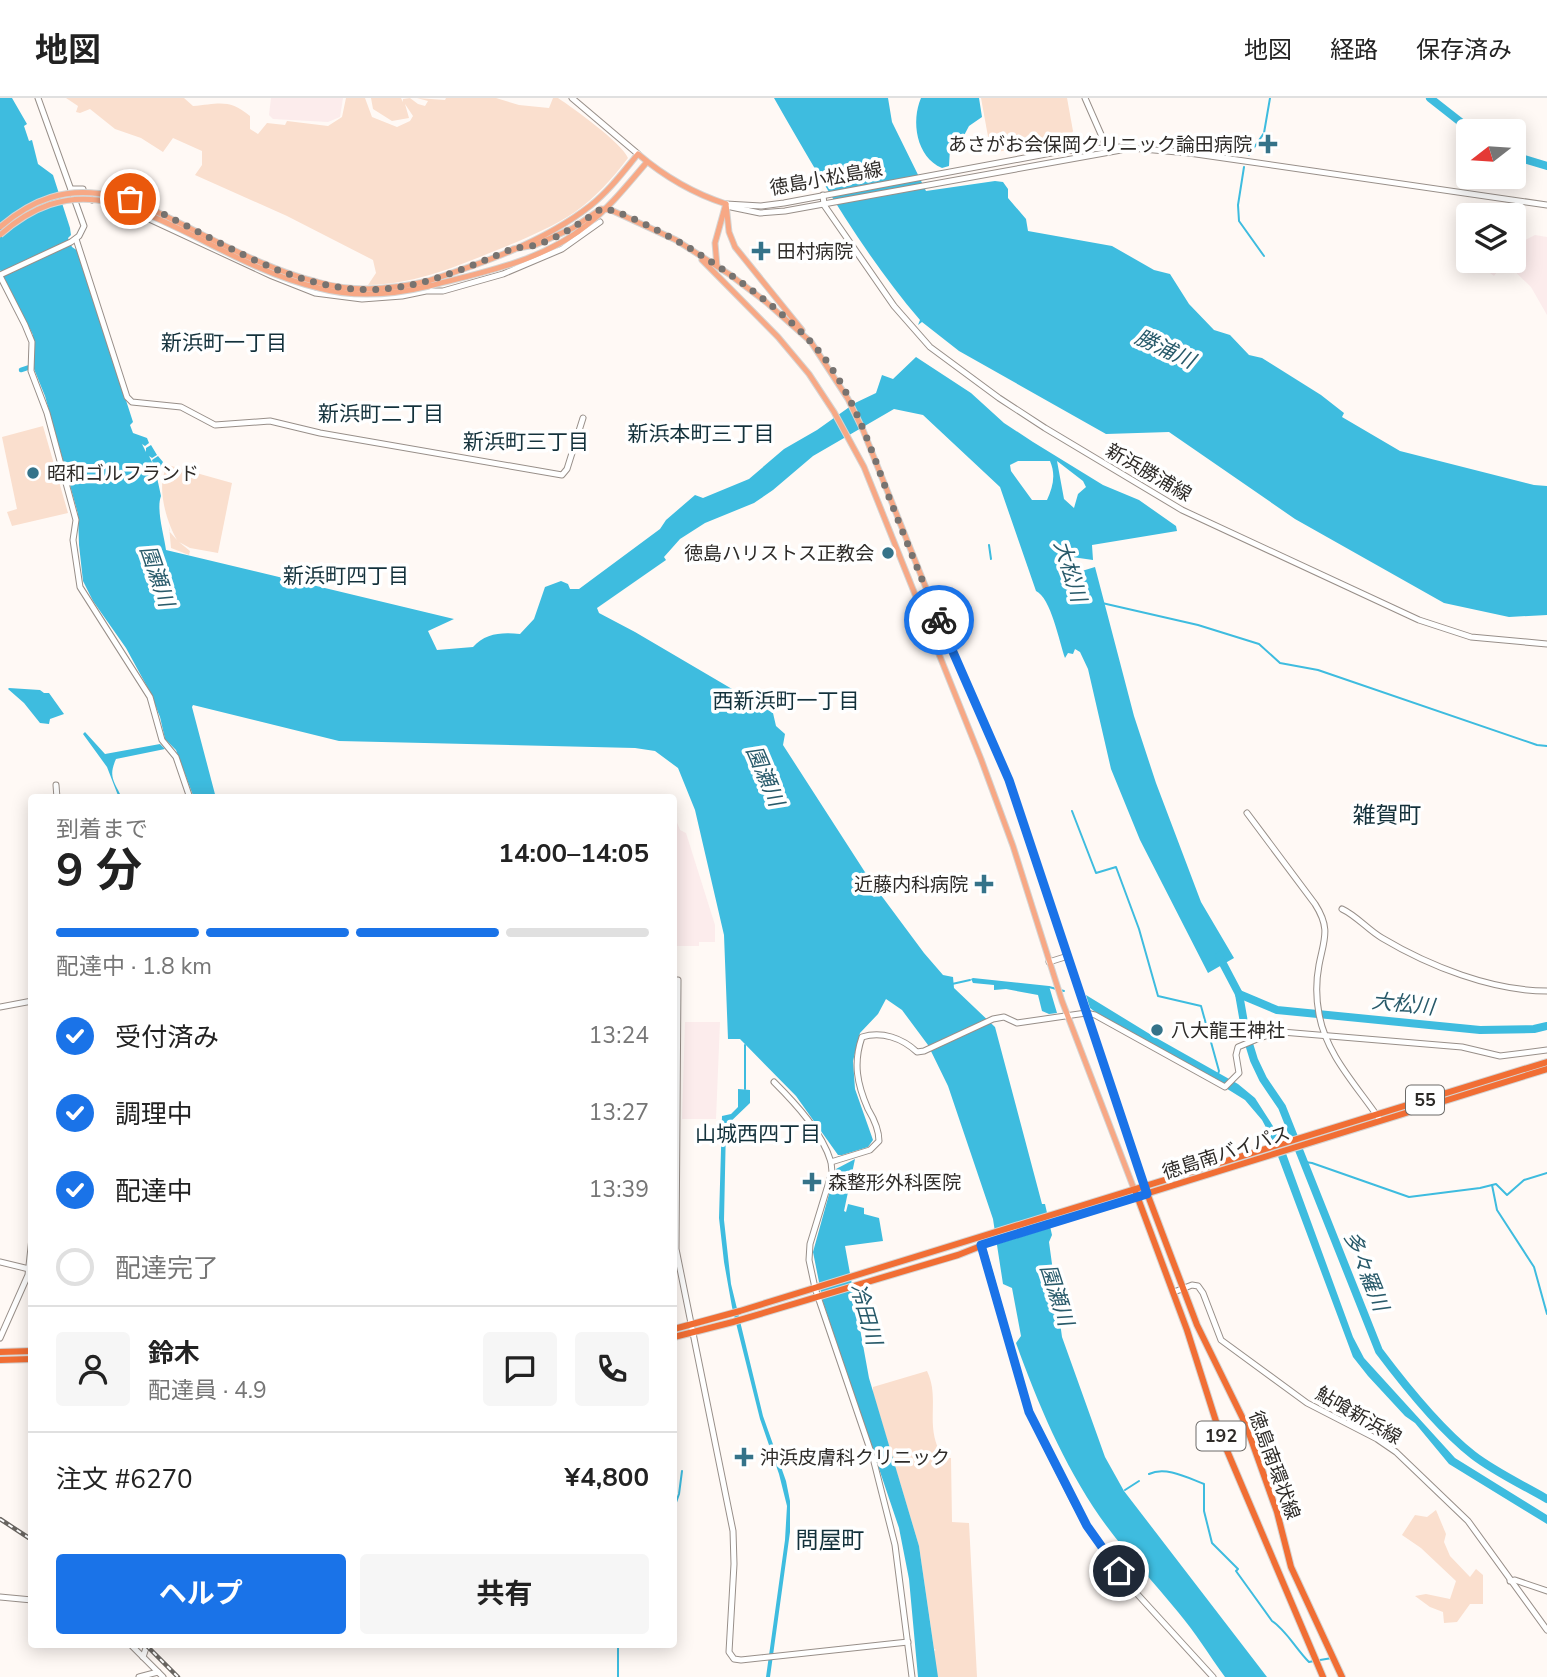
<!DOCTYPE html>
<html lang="ja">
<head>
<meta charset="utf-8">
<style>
	:root { --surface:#fff; --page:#f6f6f6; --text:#222; --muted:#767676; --line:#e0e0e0; --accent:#1a73e8 }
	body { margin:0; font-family:"Nunito Sans","Noto Sans JP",sans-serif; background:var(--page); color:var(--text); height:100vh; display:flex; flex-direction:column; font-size:26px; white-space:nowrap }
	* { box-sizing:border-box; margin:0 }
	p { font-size:23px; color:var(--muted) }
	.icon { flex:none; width:38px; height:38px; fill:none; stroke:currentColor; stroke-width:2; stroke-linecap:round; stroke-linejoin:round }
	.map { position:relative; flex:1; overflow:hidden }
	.sheet { position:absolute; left:28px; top:696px; width:649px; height:854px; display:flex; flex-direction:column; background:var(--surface); border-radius:7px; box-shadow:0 4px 18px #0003 }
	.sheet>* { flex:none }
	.needle { width:46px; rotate:253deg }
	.fabs { position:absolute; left:1456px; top:21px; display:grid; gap:14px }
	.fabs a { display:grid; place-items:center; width:70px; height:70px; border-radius:7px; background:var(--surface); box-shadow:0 4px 18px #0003; font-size:35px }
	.pin { position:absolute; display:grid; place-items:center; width:60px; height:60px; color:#fff; margin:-30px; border:4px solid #fff; border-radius:50%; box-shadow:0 2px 7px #0007 }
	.courier { position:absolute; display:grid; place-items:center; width:70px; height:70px; margin:-35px; border:5px solid #1a73e8; border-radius:50%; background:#fff; color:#222; box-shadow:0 2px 9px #0007 }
	.headline em { font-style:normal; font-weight:700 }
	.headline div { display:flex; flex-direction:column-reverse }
	.headline { display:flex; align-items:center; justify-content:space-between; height:119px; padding:0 28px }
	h1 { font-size:46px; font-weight:700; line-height:52px }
	.bar { display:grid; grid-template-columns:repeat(4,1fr); gap:10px 7px; align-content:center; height:84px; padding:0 28px }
	.bar i { height:9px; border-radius:5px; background:var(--line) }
	.bar .selected { background:var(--accent) }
	.bar p { grid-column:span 4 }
	.line { display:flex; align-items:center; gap:18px; padding:0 28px; border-top:2px solid var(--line) }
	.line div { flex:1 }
	.round { display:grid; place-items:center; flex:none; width:74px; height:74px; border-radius:7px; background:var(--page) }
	ol { padding:0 28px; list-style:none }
	li { display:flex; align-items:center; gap:21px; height:77px }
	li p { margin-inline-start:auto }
	li .icon { padding:7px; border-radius:50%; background:var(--accent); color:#fff; stroke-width:4 }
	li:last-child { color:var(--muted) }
	li i { width:38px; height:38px; border:4px solid var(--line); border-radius:50% }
	.cta { display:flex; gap:14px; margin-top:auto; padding:14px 28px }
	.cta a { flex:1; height:80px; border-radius:7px; background:var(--accent); color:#fff; font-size:28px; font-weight:700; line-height:80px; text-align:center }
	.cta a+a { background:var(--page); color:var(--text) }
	header { display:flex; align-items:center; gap:42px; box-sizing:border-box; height:98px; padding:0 35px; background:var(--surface); border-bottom:2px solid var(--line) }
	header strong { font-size:33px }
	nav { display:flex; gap:38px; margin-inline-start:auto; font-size:24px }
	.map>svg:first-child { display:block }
	.education { fill:#fcecec }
	.green { fill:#fadfce }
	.water { fill:#3ebcdf; fill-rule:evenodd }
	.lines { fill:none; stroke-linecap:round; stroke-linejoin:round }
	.stream { stroke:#3ebcdf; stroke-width:2 }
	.canal { stroke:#3ebcdf; stroke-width:4.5 }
	.river { stroke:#3ebcdf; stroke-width:8 }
	.secondary-casing { stroke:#988f89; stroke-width:7 }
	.primary-casing { stroke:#d5d5d4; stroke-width:7 }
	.highway-casing { stroke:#d5d5d4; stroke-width:8 }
	.secondary { stroke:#fff; stroke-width:5 }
	.primary { stroke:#f7a885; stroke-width:5 }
	.highway { stroke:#f16e34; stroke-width:6 }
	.rail-casing { stroke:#696561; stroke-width:4.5 }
	.rail { stroke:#fff; stroke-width:2; stroke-dasharray:5; stroke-linecap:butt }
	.primary-bridge-casing { stroke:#d5d5d4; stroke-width:7; stroke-linecap:butt }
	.primary-bridge { stroke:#f7a885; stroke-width:5 }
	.done { stroke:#777370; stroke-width:7; stroke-dasharray:0 12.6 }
	.route { stroke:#1a73e8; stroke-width:9 }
	.poi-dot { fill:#357389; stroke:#fff; stroke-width:2.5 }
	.labels { text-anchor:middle; stroke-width:7; stroke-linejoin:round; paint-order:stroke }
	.shield { fill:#fff; stroke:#6d6b68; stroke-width:2 }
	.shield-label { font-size:18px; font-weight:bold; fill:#2e2b28 }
	.poi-label { font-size:19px; fill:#2e2b28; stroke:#fff; text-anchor:start }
	.street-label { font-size:19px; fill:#2e2b28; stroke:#fff }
	.neighbourhood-label { font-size:21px; fill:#13313b; stroke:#fff }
	.water-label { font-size:21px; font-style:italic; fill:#285a6a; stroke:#fff }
	.quarter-label { font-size:23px; fill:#13313b; stroke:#fff }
</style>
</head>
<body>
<header>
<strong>地図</strong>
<nav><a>地図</a><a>経路</a><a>保存済み</a></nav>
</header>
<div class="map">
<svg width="1547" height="1579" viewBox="0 0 1547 1579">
	<rect width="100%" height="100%" fill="#fff9f5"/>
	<g class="education">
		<path d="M271,0H343L340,19L328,24L273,21L269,17Z"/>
		<path d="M1535,137L1547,139V217L1531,189L1505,164L1494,178L1490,175L1498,163H1514V143L1519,145Z"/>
		<path d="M674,717L680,732L686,735L715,827V844H699V848H674Z"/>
		<path d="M685,924H720L716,1021H682Z"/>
	</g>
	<g class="green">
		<path d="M66,0H184L193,8C218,6 229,0 250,18V31L258,36L267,25L285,27L287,23L328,28L342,19L346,0H365L372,19L397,29L410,23L413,18L405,6L409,20L392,23L373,11L371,0H401L403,4V1L410,0L418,6L425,8L428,3L417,0L445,2L446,0H496L519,7L549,10L553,0H558C573,10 622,45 628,60C612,81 596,99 575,114C551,130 524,141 497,152C455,169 415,186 368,187L376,175L373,162L287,118L195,77L202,67V53L173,40L163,54L141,40L115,31L90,11L80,15L76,14L78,8Z"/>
		<path d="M981,0H1067L1073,33L1071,38L1065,42L991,55Z"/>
		<path d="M43,328L68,415L12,428L7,414L17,411L2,339Z"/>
		<path d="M168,367L232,385L218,455L190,450L179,444L190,453L189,457L171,450L169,428V433L177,442C166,423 155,386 168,367Z"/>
		<path d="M927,1273C941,1302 923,1327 943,1360H951L952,1424L969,1425L977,1579H937L933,1553L936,1552L934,1551L919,1448L873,1295V1289Z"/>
		<path d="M1436,1412L1446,1436L1444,1444L1450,1458L1470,1479L1476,1471L1483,1477V1506H1470L1457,1524L1444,1525L1443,1514L1430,1509L1415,1498L1426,1496L1450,1501L1456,1483L1421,1450L1402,1437L1415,1417L1427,1419Z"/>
	</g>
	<g class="water">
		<path d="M0,0H12L27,26L24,28L29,43L32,42L38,66L53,77L70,130L71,137L68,140L72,149L78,153L133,324L130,327L133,335L147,340L149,345L145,348L142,346L146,354V350L151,347L157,357L152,360L149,358L153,366L152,362L158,358L163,364L159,371L155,370L161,398C156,411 164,437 166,452L454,521L428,533L437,552L473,549C485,535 502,534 520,536L534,521L545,489L561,483L568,486L570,491H579L660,431L666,422L695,397L703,400L749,381L784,351L817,332L855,305L876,295L882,277L893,281L916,259L971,295L1004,325L1033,344L1103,387L1139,402L1176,428L1177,433L1092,447L1093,462L1072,459L1057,470L1062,479L1095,469L1134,618L1156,685L1201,804L1234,860L1208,875L1140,742L1111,671L1088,571L1080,554L1075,551L1073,556L1068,555L1065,560C1059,543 1051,500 1036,493L1000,389L923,317L894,311L813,358L773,392L754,405L705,425L680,441L664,459L666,462L597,510L599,515L635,534L773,615L776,628L785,636L783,647L872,785L924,855L943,877L953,879L954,890L995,929L1042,1106H1045L1052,1137L1049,1144L1062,1239L1105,1359L1124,1393L1267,1579H1225C1209,1557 1195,1534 1178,1514C1152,1482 1124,1453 1100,1419C1063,1365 1038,1306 1016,1245L1021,1238L1012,1190L1003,1186L993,1121L948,988L928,947L902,912L886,901L878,916L860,935L853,963L855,991L873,1042L868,1049L842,1057H838L796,998L740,941H728L724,837L695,712L678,670L655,653L635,650L339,643L193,607L192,609L216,700H194L176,652L165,641L160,619L150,594L126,550L93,503L83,483L79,447L78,416L45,298L34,271L33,237L0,172ZM1018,363H1050C1056,377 1053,389 1047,402H1032L1011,373L1010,367ZM1057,363L1083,383L1086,389L1078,396L1074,410L1064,401Z"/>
		<path d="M774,0H888L892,24L926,93L995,83L1003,84L1008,91V100L1026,121L1028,133L1112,148L1154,172L1170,176L1189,206L1214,232L1230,237L1249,257L1262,260L1321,297L1344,315L1342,319L1400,353L1534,387L1547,388V517L1509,519L1444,505L1295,421L1169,334L1106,336L959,253L922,224L918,227L920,222C863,156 817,75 774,0Z"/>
		<path d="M921,0H979L982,19L969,28L960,45L950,50L949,68L942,70C916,59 911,23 921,0Z"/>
		<path d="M9,590L40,592L44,595H49L64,616L50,621L49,626L40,625L24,605L8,591Z"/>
		<path d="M85,634L105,656L160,646L165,651L116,661C108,679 114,683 122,700H119L107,669L83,636Z"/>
		<path d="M973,880L1049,888L1057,915L1049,916L1042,913L1038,897L1006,891L994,892V887L973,885L971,881Z"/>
		<path d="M1086,897L1153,938L1238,986L1255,1000L1280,1039L1353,1239L1364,1260L1455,1360L1547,1417V1426L1449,1366L1415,1325L1405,1318L1368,1278L1353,1259L1270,1037L1262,1022L1245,1002L1176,959L1098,916L1090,910Z"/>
		<path d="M738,991L750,992V1005L726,1028L724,1122L731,1186L763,1318L786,1383L790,1403V1434L770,1579H766L785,1442L787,1408L779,1376L760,1321L732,1209L724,1164L719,1120L722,1018L731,1016L738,1009Z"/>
		<path d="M855,1061L844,1113L846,1114L848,1106L864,1110V1116L879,1120L883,1143L845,1148L869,1280L919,1448L938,1579H918L909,1481L899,1430L823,1204L813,1154L836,1071Z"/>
	</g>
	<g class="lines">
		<g class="stream">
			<path d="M1249,57L1264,35L1270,0"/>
			<path d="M1244,69L1238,107L1239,123L1264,158"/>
			<path d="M989,447L991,461"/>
			<path d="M1102,505L1198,527L1259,546L1280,565L1318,572L1537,647L1547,648"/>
			<path d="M1072,713L1096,775L1116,769L1139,831L1158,898L1201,908L1219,973L1218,976"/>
			<path d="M952,886L970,882"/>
			<path d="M1049,889L1064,893"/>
			<path d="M745,991V947"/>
			<path d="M1305,1064L1312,1065L1409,1099L1480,1090L1496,1086L1507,1097L1524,1082L1547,1075"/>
			<path d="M1492,1087L1497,1112L1534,1169L1547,1216"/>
			<path d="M1149,1376C1166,1368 1188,1380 1204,1386V1413L1212,1445L1238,1471L1236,1473L1272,1523C1286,1532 1296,1551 1309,1564L1314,1563"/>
			<path d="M1125,1392L1139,1383"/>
			<path d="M674,1410L679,1396L682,1373"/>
			<path d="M674,1423V1449"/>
			<path d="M1320,1562L1332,1560"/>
			<path d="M618,1579V1547"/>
		</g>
		<path class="canal" d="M21,272L33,268"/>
		<g class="river">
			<path d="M1430,0L1472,33"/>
			<path d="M1514,58L1547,68"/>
			<path d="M1219,858L1239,896L1246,936L1254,962L1263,981L1282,1009L1379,1253C1403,1285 1441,1332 1473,1357C1495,1374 1523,1387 1547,1401"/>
			<path d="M1239,896L1277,912L1480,932L1534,931L1547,928"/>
		</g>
		<g class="secondary-casing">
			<g id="secondary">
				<path d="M572,0L638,56"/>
				<path d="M1085,0L1107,50"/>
				<path d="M71,91H83L84,97L92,102"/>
				<path d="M823,97L824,107L894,208L930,249L999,300L1045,330L1182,412L1419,522L1471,539L1547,546"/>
				<path d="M726,106L761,108L784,105L1062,53L1119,49L1189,55L1547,107"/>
				<path d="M731,109L760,115L785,113L1121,52"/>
				<path d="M132,113L272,178L315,195L362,201L402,198L426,193H443L503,176L562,151L600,124"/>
				<path d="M76,141L127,299L132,304L181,309L215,327L270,323L320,335L562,377L567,371L583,320"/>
				<path d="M0,177L71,144L79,138L84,128L38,0"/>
				<path d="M0,178L25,227L32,244L31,273L47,315L76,422L73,442L80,489L150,599L162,642L176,659L190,700"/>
				<path d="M56,687L57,700"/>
				<path d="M1247,715L1315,806C1331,831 1324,841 1319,867C1316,883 1316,900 1319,916C1326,957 1358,989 1380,1022"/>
				<path d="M1342,811C1357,818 1368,832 1382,840C1429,868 1492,893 1547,893"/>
				<path d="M1049,864L1068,858"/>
				<path d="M674,882H678L676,1151L733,1433L734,1466L729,1554L734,1561L741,1562L908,1544"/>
				<path d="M0,909L32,903"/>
				<path d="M774,984C796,1006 822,1034 831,1064"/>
				<path d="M981,1145L1029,1314L1072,1400L1088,1430L1129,1487L1213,1579"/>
				<path d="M0,1164L29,1171"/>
				<path d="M1174,1194L1192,1187L1198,1188L1203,1195L1221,1242L1307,1305L1377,1341L1396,1354L1468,1423L1547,1532"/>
				<path d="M0,1240L28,1177L32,1140"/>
				<path d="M1510,1483L1515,1482L1547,1493"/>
				<path d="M0,1499L32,1502"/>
				<path d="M131,1547L163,1579"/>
				<path d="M143,1559L147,1547"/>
				<path d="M139,1579L158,1574"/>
				<path d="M912,1579L895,1447L873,1360L815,1190L809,1162L810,1146L832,1074L831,1064L870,1052L879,1043C879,1031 874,1021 868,1011C857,986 853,965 862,939C882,933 902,940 917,954L924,953L993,921L1004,919L1017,925L1086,915L1095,917L1225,989L1239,975L1236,957L1238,949L1262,939L1282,934L1462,949L1500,958L1547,952"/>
			</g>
		</g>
		<g class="primary-casing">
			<g id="primary">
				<path d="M726,106L729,134L735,149L802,232"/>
				<path d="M513,151L535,147L573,130L601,111L611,112L676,142L729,176L766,204L811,244L848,301L863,332L938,520L1009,682L1144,1088"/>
				<path d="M702,162L778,239L809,276L834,314L864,369L981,661L1013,748L1062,903L1134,1091"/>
				<path d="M717,168L715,145L725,109"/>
				<path d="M428,183C483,165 544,144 590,108C609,93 623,74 638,56C665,79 692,95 726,106"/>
				<path d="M429,188C484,174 544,163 588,126C611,108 628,86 647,64"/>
			</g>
		</g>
		<g class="highway-casing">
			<g id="highway">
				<path d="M1136,1095L1187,1232L1220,1336L1323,1579"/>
				<path d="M1147,1095L1197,1227L1246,1327L1277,1414L1291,1469L1342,1579"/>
				<path d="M674,1231L740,1213L1547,964"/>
				<path d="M674,1239L733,1224L958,1157L991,1144L1547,971"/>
				<path d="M0,1254L32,1253"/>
				<path d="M0,1262L32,1261"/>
			</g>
		</g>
		<use href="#secondary" class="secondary"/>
		<use href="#primary" class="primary"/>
		<use href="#highway" class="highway"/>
		<g class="rail-casing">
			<g id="rail">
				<path d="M0,1421L32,1442"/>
				<path d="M146,1547L178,1579"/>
			</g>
		</g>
		<use href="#rail" class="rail"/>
		<g class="primary-bridge-casing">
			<g id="primary-bridge">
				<path d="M0,129C72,67 131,100 203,137C239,155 277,174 317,184C354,195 391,192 428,183"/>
				<path d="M0,137C69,76 125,104 196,139C235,159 276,180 319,190C356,200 392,197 429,188"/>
			</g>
		</g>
		<use href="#primary-bridge" class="primary-bridge"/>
	</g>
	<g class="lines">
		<path class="done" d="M130,101C211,134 291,198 383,191C422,188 459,173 495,158C501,156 508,152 515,150C521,149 529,149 536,147C559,140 580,125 601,111C619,110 670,139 688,149C731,176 775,206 810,243C850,285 869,346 889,399C905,440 922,482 939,522"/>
		<path class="route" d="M939,522L1009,682L1147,1096L981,1147L1029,1314L1087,1428L1119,1473"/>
	</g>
	<g class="poi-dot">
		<path d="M1264.5 35.5h7v7h7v7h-7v7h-7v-7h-7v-7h7z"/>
		<path d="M757.5 142.5h7v7h7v7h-7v7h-7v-7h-7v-7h7z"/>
		<circle cx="33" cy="375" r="7"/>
		<circle cx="888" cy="455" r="7"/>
		<path d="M980.5 775.5h7v7h7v7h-7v7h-7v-7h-7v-7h7z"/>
		<circle cx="1157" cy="932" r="7"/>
		<path d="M808.5 1073.5h7v7h7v7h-7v7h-7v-7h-7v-7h7z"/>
		<path d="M740.5 1348.5h7v7h7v7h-7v7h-7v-7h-7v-7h7z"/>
	</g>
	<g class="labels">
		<g class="shield">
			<rect x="1406" y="987.5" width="38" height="29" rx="5"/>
			<rect x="1196.5" y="1323.5" width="49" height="29" rx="5"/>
		</g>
		<g class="shield-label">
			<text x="1425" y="1008">55</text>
			<text x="1221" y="1344">192</text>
		</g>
		<g class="poi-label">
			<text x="1252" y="53" text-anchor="end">あさがお会保岡クリニック論田病院</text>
			<text x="777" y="160">田村病院</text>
			<text x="47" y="382">昭和ゴルフランド</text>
			<text x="874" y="462" text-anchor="end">徳島ハリストス正教会</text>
			<text x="968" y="793" text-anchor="end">近藤内科病院</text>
			<text x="1171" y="939">八大龍王神社</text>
			<text x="828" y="1091">森整形外科医院</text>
			<text x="760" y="1366">沖浜皮膚科クリニック</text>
		</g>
		<g class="street-label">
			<text transform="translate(826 80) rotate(-10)" y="7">徳島小松島線</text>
			<text transform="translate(1149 374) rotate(30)" y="7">新浜勝浦線</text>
			<text transform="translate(1226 1054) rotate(-18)" y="7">徳島南バイパス</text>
			<text transform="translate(1359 1317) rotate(30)" y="7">鮎喰新浜線</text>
			<text transform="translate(1275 1367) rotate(70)" y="7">徳島南環状線</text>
		</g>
		<g class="neighbourhood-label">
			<text x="224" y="252">新浜町一丁目</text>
			<text x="381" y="323">新浜町二丁目</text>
			<text x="701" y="343">新浜本町三丁目</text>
			<text x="526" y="351">新浜町三丁目</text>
			<text x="346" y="485">新浜町四丁目</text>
			<text x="786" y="610">西新浜町一丁目</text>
			<text x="758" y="1043">山城西四丁目</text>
		</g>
		<g class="water-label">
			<text transform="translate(1165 251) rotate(25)" y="7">勝浦川</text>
			<text transform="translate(1070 473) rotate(73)" y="7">大松川</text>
			<text transform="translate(157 478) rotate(71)" y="7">園瀬川</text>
			<text transform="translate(765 678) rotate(67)" y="7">園瀬川</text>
			<text transform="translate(1403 906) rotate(6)" y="7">大松川</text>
			<text transform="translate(1366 1173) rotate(68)" y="7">多々羅川</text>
			<text transform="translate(1057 1197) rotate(72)" y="7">園瀬川</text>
			<text transform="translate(866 1216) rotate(74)" y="7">冷田川</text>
		</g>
		<g class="quarter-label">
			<text x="1387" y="725">雑賀町</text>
			<text x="830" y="1450">問屋町</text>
		</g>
	</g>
</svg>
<div class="fabs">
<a><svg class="needle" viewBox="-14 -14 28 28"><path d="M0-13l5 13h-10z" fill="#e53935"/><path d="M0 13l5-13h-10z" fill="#767676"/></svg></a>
<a><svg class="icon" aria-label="layers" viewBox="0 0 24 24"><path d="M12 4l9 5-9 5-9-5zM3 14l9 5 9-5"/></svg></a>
</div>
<div class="pin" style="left:130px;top:101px;background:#ea580c"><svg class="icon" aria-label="bag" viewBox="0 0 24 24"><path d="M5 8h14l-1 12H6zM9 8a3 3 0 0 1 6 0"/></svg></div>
<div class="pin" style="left:1119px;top:1473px;background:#1f2937"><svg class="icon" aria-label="home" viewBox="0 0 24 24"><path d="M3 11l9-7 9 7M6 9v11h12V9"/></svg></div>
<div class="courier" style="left:939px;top:522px"><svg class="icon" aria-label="bike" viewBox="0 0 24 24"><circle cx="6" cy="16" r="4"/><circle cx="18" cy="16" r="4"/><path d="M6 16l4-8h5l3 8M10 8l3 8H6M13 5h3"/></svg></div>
<section class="sheet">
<div class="headline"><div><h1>9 分</h1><p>到着まで</p></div><em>14:00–14:05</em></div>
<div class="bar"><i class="selected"></i><i class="selected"></i><i class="selected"></i><i></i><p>配達中 · 1.8 km</p></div>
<ol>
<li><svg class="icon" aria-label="check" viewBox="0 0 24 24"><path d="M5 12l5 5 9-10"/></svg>受付済み<p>13:24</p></li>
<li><svg class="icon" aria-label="check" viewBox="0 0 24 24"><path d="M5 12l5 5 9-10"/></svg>調理中<p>13:27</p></li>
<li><svg class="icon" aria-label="check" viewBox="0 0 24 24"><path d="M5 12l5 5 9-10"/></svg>配達中<p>13:39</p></li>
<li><i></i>配達完了</li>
</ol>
<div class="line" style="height:126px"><a class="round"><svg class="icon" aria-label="person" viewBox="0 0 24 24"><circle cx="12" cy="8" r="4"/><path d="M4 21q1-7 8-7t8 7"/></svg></a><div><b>鈴木</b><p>配達員 · 4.9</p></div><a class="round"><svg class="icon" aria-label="chat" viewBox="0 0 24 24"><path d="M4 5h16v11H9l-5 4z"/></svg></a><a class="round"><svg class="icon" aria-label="phone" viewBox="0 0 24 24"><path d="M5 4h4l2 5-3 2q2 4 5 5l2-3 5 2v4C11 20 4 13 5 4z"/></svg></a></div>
<div class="line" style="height:91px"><div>注文 #6270</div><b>¥4,800</b></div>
<div class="cta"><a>ヘルプ</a><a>共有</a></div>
</section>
</div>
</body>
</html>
